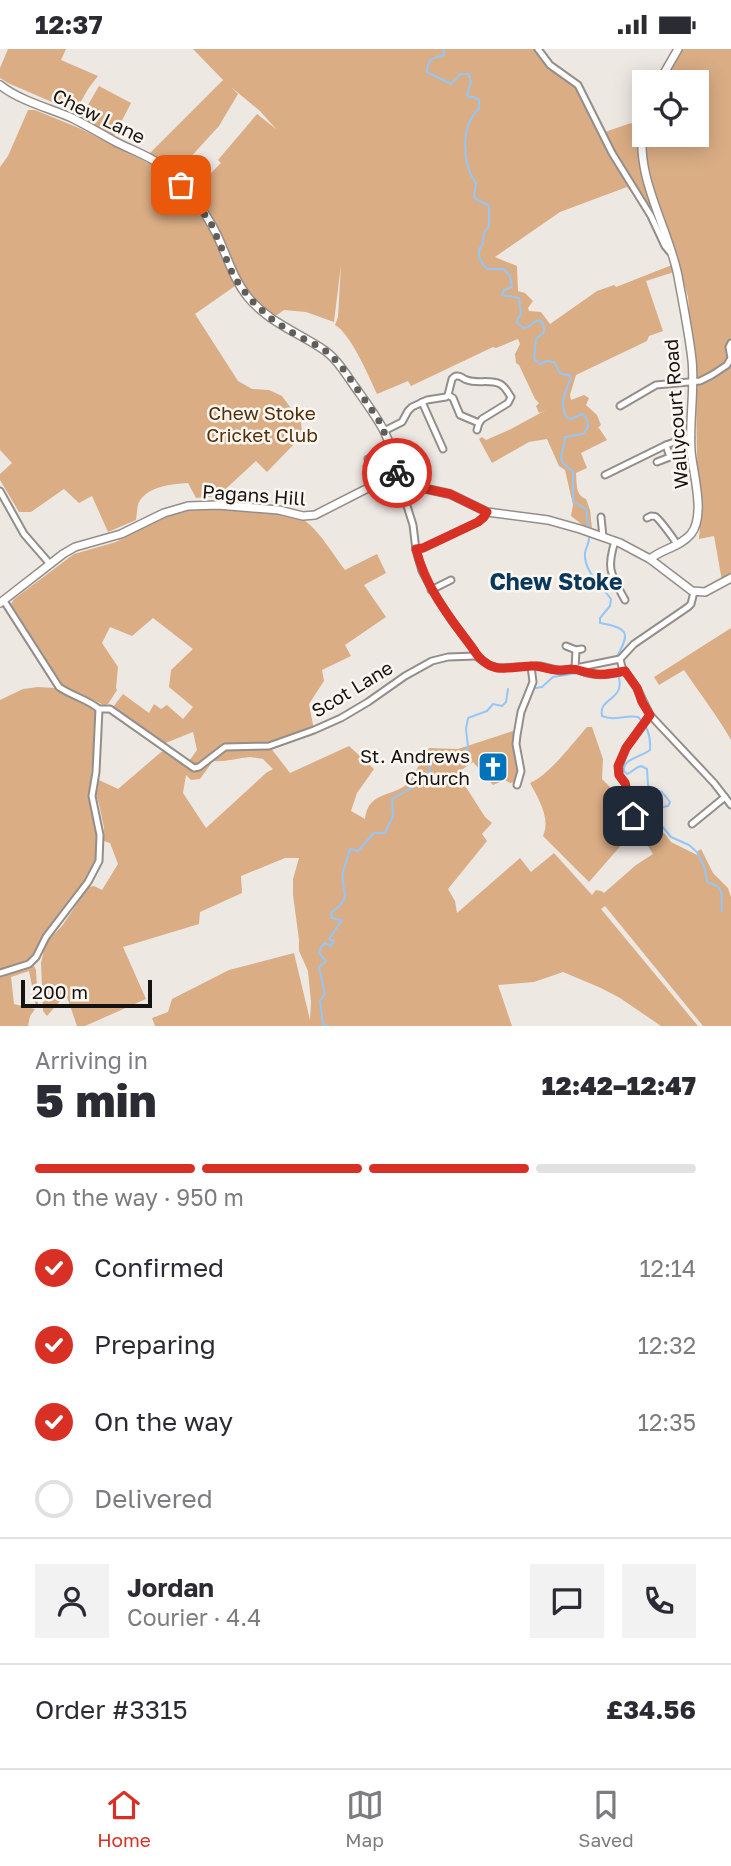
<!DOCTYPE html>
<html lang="en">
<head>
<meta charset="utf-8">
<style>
	:root { --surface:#fff; --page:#f2f2f3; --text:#2b2b33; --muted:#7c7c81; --line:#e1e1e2; --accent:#d93025 }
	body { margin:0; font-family:"Golos Text",sans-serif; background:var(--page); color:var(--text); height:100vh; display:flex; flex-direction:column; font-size:26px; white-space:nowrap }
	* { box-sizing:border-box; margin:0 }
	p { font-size:23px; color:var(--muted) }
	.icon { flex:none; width:38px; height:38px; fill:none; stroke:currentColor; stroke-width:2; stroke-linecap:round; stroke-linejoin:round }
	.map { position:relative; height:977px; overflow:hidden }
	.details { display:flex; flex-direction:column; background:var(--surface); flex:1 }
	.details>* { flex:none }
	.controls { position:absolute; left:632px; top:21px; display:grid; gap:14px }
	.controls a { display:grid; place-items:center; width:77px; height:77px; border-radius:0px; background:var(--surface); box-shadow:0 4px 18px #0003; font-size:35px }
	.scale { position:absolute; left:21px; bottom:18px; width:131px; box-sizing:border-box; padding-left:7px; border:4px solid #151311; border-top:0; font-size:19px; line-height:24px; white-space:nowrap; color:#151311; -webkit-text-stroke:5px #fcf6f1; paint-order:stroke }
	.pin { position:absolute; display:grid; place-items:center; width:60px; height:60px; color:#fff; margin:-30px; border-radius:14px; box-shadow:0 4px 10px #0006 }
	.courier { position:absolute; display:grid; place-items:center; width:70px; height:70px; margin:-35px; border:5px solid #d93025; border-radius:50%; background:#fff; color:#222; box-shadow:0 2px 9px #0007 }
	.overview em { font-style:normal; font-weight:800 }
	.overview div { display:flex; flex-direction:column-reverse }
	.overview { display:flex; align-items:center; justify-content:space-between; height:119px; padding:0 35px }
	h1 { font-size:46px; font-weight:800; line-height:52px }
	.bar { display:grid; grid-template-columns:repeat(4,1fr); gap:10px 7px; align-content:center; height:84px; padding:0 35px }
	.bar i { height:9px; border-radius:5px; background:var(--line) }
	.bar .active { background:var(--accent) }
	.bar p { grid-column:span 4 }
	.line { display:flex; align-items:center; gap:18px; padding:0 35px; border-top:2px solid var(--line) }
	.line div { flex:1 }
	.round { display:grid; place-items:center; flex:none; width:74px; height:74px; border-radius:0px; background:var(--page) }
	ol { padding:0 35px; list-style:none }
	li { display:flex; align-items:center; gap:21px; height:77px }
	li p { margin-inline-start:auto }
	li .icon { padding:7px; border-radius:50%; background:var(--accent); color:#fff; stroke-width:4 }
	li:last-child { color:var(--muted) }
	li i { width:38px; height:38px; border:4px solid var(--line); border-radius:50% }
	.status { display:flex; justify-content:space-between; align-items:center; height:49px; padding:0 35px; background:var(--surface); direction:ltr }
	.status svg { height:19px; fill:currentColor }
	.dock { display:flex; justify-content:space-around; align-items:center; height:98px; border-top:2px solid var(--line); background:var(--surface); font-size:19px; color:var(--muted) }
	.dock a { display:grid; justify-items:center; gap:4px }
	.dock .active { color:var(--accent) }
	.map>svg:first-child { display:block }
	.green { fill:#daad85; fill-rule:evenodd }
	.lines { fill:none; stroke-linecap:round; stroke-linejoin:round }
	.stream { stroke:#94c7f7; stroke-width:2 }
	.street-casing { stroke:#948e8a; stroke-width:9 }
	.secondary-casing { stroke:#948e8a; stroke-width:10 }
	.street { stroke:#fff; stroke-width:5 }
	.secondary { stroke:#fff; stroke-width:7 }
	.done { stroke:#615e5a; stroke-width:7; stroke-dasharray:0 12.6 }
	.route { stroke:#d93025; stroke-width:9 }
	.labels { text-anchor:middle; stroke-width:5; stroke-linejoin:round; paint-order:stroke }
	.street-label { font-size:19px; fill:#151311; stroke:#fcf6f1 }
	.park-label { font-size:19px; fill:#512f09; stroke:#fcf6f1 }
	.poi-label { font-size:19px; fill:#151311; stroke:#fcf6f1; text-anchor:end }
	.quarter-label { font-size:23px; font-weight:bold; fill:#08385c; stroke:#fcf6f1 }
</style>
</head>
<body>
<div class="status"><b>12:37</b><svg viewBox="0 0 49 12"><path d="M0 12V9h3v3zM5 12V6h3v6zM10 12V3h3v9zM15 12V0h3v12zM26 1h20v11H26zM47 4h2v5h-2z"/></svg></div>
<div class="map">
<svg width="731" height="977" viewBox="0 0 731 977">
	<rect width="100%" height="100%" fill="#eee8e3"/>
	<g class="green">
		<path d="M8,0H66L61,11L98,27L88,40L75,63L8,34L0,29V19Z"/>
		<path d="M193,0H541L551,15L577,31L581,37L605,83L631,74L649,88V86H696V33H665L681,0H731V527L722,532L714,487L699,490L701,458L697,413L696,345L688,248L661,162L648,164L627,138L560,163L495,208L517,217L518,242L525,244L533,252L528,259L529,262L541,263L550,275L597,242L614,236L616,238L672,216L674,223L646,232L663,282L649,287L647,292L576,326L570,346L571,351L584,346L589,349L586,356L597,366L601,376L597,380L599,379L607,391L581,404L587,419L576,424C577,434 575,446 586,450L590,461L592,479L584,477L571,467L573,456L565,421L559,417L547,390L529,393L492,414L479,390L482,388L486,391L511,380L546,361L539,364L536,357L539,354L535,350L519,316L516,314L515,305L520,295L518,290L496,299L493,298L411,337L408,332L377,345C369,328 351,285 335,276L338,268L341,216L334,273L306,263L284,261L274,268L260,260L248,244L239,228L219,181L211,166L193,142L221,114L218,111L257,65L276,80L260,62L231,38L238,45L219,77L176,124L169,117L149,105L223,31Z"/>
		<path d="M99,37L131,54L114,87L81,68Z"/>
		<path d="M28,61H35L79,79L152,116L164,125L208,176L235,237L195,265L238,332L252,340L269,341L282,347L301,373L302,384L298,391L267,423L256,412L218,447L196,449L188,434C172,435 148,437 139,453C137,457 137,466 136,471L108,483L92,447L79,454L64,440L31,463H19L0,431V425L12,414L0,401V118L8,107Z"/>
		<path d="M214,460C236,460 283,461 302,470C317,478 335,508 345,521L377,505L386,524L364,536L386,568L345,596L351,607L322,621L324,632L309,655L314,681L270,698L290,724L349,697L374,720L357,744L351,762L365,770C368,741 396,748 409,733C416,723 422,710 429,699L458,700L516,681L519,721L515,733L510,734L505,731L493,736L473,713L457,724L485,768L492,774L482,785L487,792L448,840L455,852L457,864L520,809L531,823L554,804L592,846L596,841L601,842L604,844L636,816L653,805L648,797L644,786L650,778L655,777L665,785L671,793L697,806L698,802L701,800L713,824L728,839L731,848V977H703L605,857L601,860L698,977H661L620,949L601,939L563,923L534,933L498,936L512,977H155L152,969L168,963L172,950L229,921L294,904L310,971L311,953L308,922L299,902V891L293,846V830L299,809H285L241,827L242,844L200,863L199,875L123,898L146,950L85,977H77L66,945L47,967L43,962L41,914L44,901L48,891L62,877L85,843L89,838L94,837L102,841L118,815L110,794L104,792V779L99,755L96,746L97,730L118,740L160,704L167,699L189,712L197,701L193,683L163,695L156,687L143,680L113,658L123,645L149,664L154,655L161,660L167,656L183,670L193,658L169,638L171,621L193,600L153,569L132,587L110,578L102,594L118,618L116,639L117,641L108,655L104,656L64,638L11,555L14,550L74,505L116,493L157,471L176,464L189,461ZM250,708L263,710L273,720L266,724L206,779L183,744L186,726L191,731L200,730L213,712C226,713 238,709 250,708Z"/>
		<path d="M731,579V691C717,666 700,645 684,621L659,636L654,628Z"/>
		<path d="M38,638L55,639L93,660L97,664L89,749L96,776L98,804L96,815L88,829L41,890L34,907L26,913L0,921V651L23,640Z"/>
		<path d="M587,678H592L603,710L602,730L633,761L638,777L589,833L543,787C551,769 538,749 530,734C548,727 573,694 587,678Z"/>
		<path d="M34,917L36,921L38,956L36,957L29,922L11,928L14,955L35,960L30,967L28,977H0V928Z"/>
	</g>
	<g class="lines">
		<g class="stream">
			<path d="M443,0L444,6C434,9 427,9 427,23L451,35L461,25H469L471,33L467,46L469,48H474L479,51V60C460,76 462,117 476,134L474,148L477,151L488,156L489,158V177L484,184L483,194L479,201V208L484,217L488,220H504L510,227L512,238L504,241L502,246L519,249L521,266L518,269L517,274L524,279C531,278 533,273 539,271C544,273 544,278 544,283L536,290L534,310L540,315L546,312L554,313C560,321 555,325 569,326L571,328C566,343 558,354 567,369L571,370L582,365C587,368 588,372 588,378L583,385L565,388C564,408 553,409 573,422V450L574,453L586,460L589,481"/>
			<path d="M589,487C590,494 586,497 585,504C583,521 602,538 611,550L610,557L600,569V574C630,579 630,585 616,609"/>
			<path d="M618,625C627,653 598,647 602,667C617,673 625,665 638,668C648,677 651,689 650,701C641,708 622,710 624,722L627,725C633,723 635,718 641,717L647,720L648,736L650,739L662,743L670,753L668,757L653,760L652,765L671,788L689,796L697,803L705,820L707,833C727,839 720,846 722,862"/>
			<path d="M536,639L542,638L553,628L577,624"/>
			<path d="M327,977L323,975L320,952L325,945L319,918L326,912L319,904L321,898L325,894L331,897L334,892L329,890L342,871L332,869L331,864C355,845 340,846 343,823C345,816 348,808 350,800L358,802L374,784H385L393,767L392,750L420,734L430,721V707L434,703L443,704L451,708L465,703L468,698L466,680L468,669L487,662L493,655L502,657L506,653L508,640"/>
		</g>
		<g class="street-casing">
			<g id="street">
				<path d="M538,0L550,16L578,36L612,104L651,167L665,197L670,203"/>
				<path d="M448,346L453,349L460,366L479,374L477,381"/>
				<path d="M422,353L443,400"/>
				<path d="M620,357L656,336L700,332L712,326L727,316L731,309L729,298L731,294"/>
				<path d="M384,382L402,373L408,362L412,358L427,351L446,348L448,346L452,330C453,329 455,327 456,327C462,326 462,330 467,331C477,335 490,330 500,335C505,337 508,344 511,348L508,354L482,370L479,374"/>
				<path d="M368,410L379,406L391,398"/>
				<path d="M657,413L670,408L666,396L683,390L691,389"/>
				<path d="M605,426L666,396"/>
				<path d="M402,433V441L413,476L416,501L422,522L432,541L452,572L474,601L476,607L489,616L497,619L540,617L561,622L620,610L634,595L688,558L691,555L694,543"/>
				<path d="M0,442L24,485L50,515"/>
				<path d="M601,468L603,488"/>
				<path d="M647,469L651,467C653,467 655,467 656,468C659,470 676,492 677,496"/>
				<path d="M615,492C606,521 611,525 625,551"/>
				<path d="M416,501L423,499L478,473L484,468L487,463"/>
				<path d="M431,541L451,531"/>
				<path d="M4,552L59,638C72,647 87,650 99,660"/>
				<path d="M566,597L576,601L582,600"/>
				<path d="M620,610L622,618L637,639L650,666L714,734L731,756"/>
				<path d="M576,619C591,629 609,626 625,622"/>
				<path d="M575,620L576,601"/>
				<path d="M99,660H110L194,719L199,718L225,698L269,697L314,681L341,669L368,653L405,627L432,612L448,608L476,607"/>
				<path d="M517,736L521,722L516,695L517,686L521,663L533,633L531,617"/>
				<path d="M633,767L625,734L619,726V717L626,699L650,666"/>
				<path d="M692,775L725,748"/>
				<path d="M0,924L29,915L36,908L46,888L88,833L99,812L100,786L92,747L96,723L99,660"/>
			</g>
		</g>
		<g class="secondary-casing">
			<g id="secondary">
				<path d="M659,33L678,0"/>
				<path d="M0,36C20,52 49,59 72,69C86,76 100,84 114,92C129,100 147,106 161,116C182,131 206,163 217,186C227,207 233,229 247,247C267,272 295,282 321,299C336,308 345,324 355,338C377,369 393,388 397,428"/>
				<path d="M644,73C633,127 668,176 678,227C683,255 689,284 692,311C695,341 689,372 691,402C693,425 706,466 691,485C680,498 662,500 650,510"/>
				<path d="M397,428L408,436L450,445L487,463L548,471L580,480L620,494L650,510L692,542L705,543L731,529"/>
				<path d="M0,554L63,505L75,498L121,485L164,464L188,457L218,456L279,461L303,467L315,466L366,440L397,428"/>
			</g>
		</g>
		<use href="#street" class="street"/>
		<use href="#secondary" class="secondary"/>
	</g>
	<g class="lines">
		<path class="done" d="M181,136L210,172L234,228L250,250L269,268L289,282L322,299L332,307L344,321L378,370L391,398L397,424"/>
		<path class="route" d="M397,424V428L408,436L450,445L487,463L484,468L478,473L423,499L416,500C425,536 446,564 468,593C475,602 478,610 489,616C502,623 521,616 536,617C545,618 553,622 562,621C567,621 573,619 578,621C597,627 605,626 625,622L637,639L642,653L650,666L626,699L618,717L619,726L625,734L633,767"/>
	</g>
	<defs>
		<g id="church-square" transform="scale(1.575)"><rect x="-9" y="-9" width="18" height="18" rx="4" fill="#0073bd" stroke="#fcf6f1"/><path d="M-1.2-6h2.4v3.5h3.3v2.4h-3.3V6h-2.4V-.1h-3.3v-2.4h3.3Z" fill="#fff"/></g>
	</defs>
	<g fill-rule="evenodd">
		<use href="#church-square" x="493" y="718"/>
	</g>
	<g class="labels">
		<g class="street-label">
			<text transform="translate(99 67) rotate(26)" y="7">Chew Lane</text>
			<text transform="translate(676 365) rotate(-94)" y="7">Wallycourt Road</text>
			<text transform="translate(254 446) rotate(4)" y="7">Pagans Hill</text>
			<text transform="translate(352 640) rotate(-31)" y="7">Scot Lane</text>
		</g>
		<g class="park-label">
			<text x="262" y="371">Chew Stoke<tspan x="262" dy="22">Cricket Club</tspan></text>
		</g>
		<g class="poi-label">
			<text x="470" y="714">St. Andrews<tspan x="470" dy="22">Church</tspan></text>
		</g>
		<g class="quarter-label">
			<text x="556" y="541">Chew Stoke</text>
		</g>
	</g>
</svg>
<div class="controls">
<a><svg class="icon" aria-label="locate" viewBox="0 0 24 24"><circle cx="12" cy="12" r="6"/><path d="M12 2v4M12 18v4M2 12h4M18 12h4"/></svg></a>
</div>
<div class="scale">200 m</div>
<div class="pin" style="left:181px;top:136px;background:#ea580c"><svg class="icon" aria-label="bag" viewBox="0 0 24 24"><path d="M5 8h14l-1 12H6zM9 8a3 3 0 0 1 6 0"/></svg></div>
<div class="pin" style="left:633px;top:767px;background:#1f2937"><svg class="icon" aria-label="home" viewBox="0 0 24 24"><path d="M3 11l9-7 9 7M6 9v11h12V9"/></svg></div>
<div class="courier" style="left:397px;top:424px"><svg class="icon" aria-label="bike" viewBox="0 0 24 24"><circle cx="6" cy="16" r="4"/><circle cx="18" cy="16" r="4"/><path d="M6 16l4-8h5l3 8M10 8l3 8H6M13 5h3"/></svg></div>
</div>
<section class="details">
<div class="overview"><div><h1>5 min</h1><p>Arriving in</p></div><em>12:42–12:47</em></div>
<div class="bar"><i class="active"></i><i class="active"></i><i class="active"></i><i></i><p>On the way · 950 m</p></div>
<ol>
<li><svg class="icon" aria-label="check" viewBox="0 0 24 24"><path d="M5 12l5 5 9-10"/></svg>Confirmed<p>12:14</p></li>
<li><svg class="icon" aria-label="check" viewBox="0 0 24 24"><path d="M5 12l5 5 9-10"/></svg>Preparing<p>12:32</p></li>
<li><svg class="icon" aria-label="check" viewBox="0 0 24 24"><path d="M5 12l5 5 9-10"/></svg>On the way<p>12:35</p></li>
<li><i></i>Delivered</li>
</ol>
<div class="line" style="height:126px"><a class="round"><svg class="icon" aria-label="person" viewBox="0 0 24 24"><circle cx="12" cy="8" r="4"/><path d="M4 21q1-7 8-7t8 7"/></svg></a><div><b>Jordan</b><p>Courier · 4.4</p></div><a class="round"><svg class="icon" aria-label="chat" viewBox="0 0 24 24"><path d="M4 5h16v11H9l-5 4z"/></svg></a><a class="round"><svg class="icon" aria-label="phone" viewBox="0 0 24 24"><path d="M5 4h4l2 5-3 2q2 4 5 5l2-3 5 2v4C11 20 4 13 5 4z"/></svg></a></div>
<div class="line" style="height:91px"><div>Order #3315</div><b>£34.56</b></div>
</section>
<nav class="dock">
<a class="active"><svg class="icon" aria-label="home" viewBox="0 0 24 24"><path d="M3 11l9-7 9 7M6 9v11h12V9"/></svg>Home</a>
<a><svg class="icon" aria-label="map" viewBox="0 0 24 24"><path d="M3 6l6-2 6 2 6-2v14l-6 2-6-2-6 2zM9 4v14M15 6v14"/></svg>Map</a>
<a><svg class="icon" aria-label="saved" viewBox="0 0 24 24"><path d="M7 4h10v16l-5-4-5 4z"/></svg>Saved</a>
</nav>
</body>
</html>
